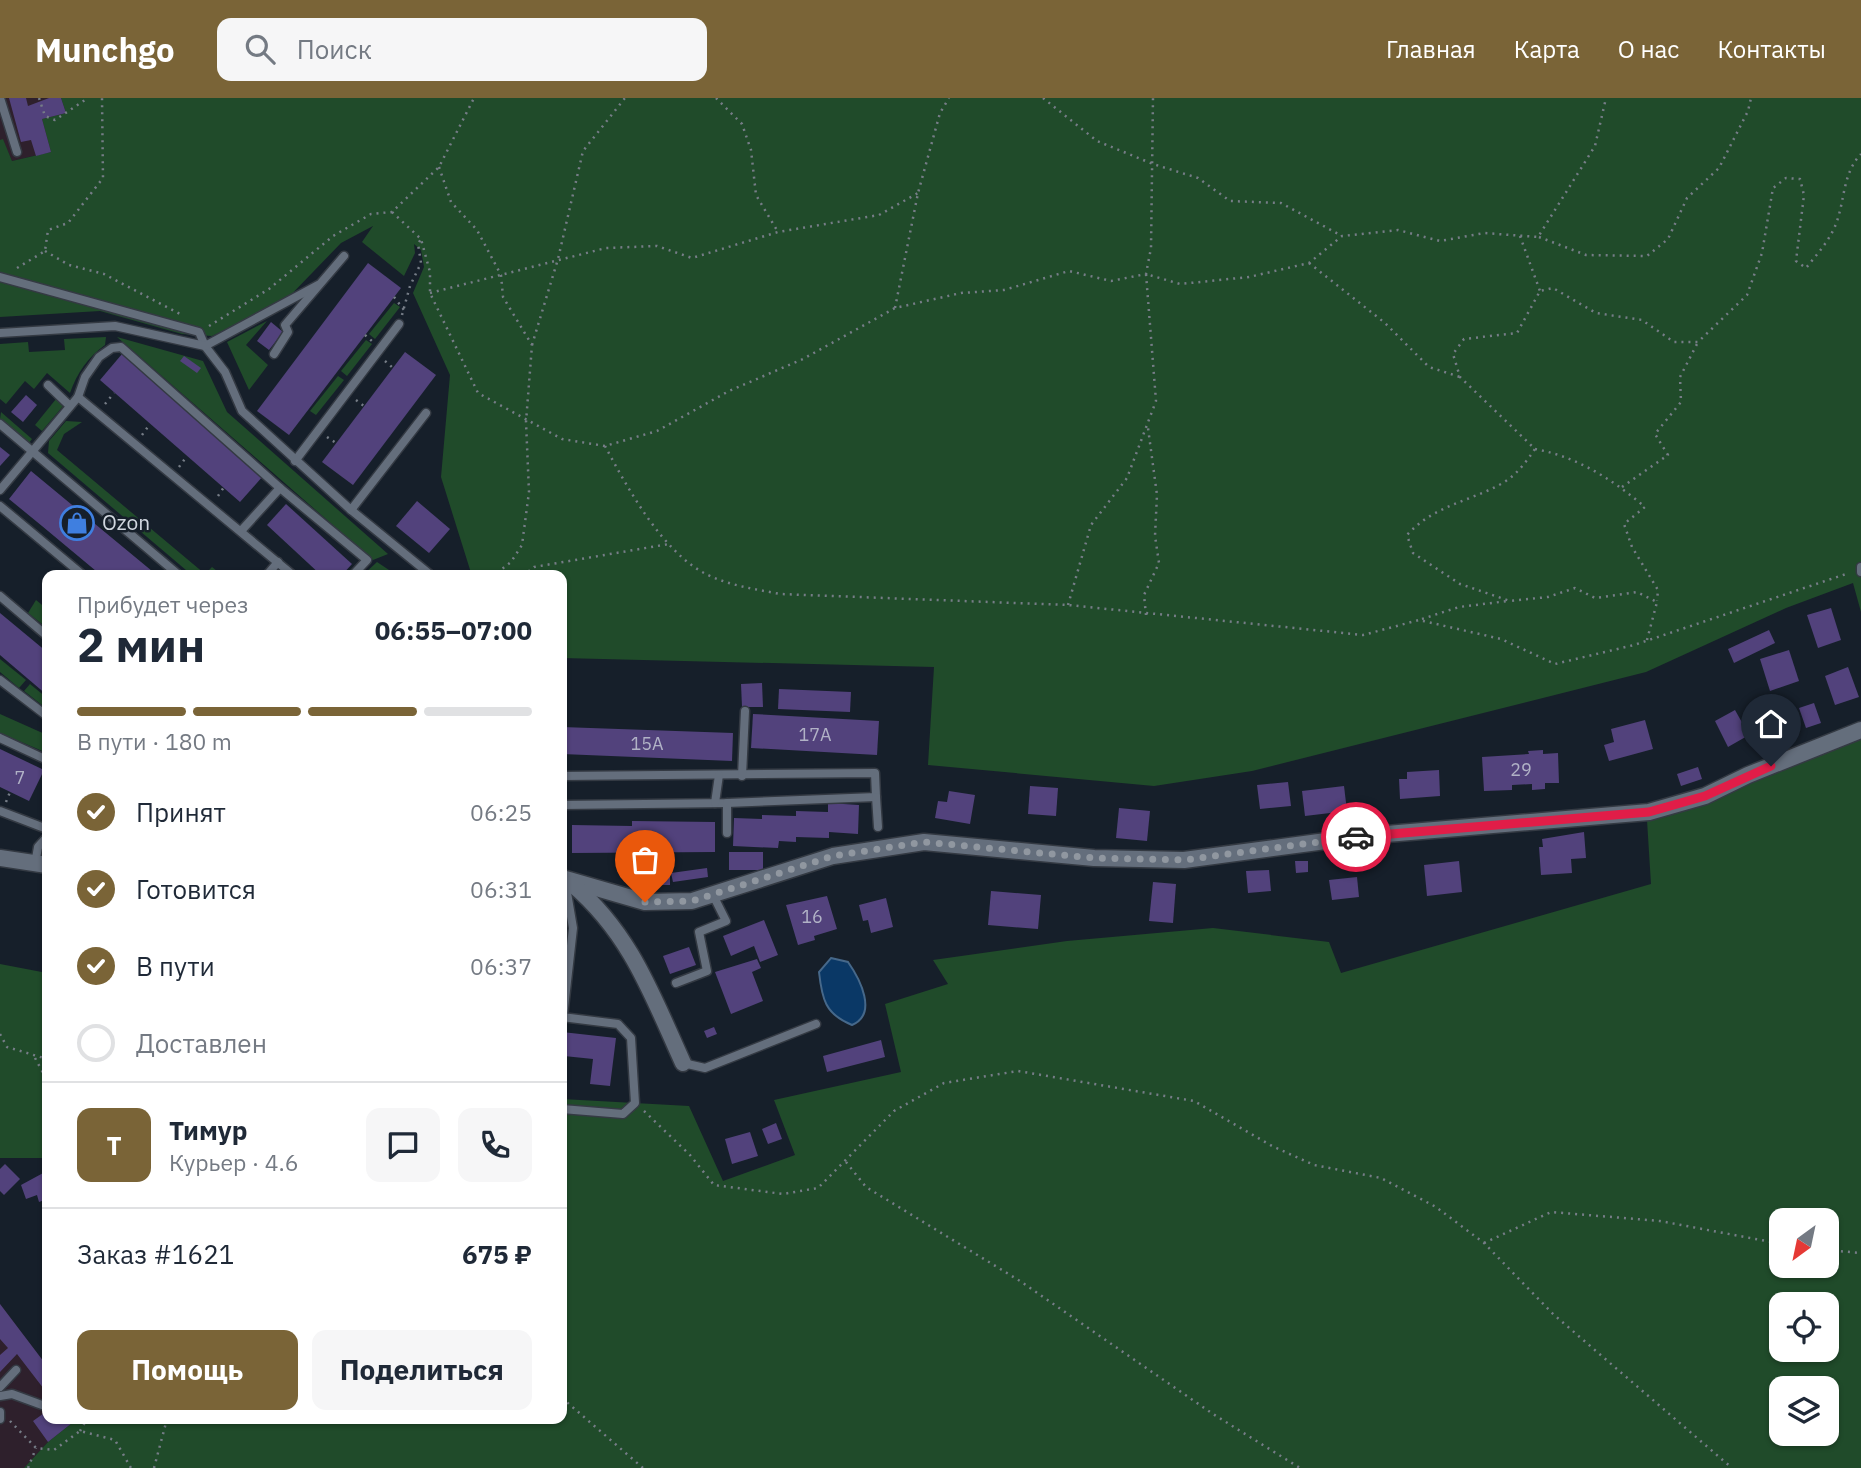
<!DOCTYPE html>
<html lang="ru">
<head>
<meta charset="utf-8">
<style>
	:root { --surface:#fff; --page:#f6f6f7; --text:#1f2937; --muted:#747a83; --line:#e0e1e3; --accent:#7a6437 }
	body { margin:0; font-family:"IBM Plex Sans",sans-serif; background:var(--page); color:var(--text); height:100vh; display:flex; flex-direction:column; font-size:26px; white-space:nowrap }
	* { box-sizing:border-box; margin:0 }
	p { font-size:23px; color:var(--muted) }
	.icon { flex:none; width:38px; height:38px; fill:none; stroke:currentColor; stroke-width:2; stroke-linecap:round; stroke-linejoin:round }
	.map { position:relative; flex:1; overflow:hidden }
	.details { position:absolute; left:42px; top:472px; width:525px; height:854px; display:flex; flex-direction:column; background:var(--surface); border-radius:14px; box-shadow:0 2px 5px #0004 }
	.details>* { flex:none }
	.needle { width:46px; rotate:213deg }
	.buttons { position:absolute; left:1769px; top:1110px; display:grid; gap:14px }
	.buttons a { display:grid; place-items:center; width:70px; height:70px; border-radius:14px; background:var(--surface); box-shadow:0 2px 5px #0004; font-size:35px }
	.pin { position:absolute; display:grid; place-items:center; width:60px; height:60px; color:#fff; margin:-72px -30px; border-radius:50% 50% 50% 0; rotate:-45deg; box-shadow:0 0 7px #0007 }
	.pin .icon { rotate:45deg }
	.courier { position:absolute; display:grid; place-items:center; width:70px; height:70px; margin:-35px; border:5px solid #e11d48; border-radius:50%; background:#fff; color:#222; box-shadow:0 2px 9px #0007 }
	.headline em { font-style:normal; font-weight:700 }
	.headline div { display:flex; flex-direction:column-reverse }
	.headline { display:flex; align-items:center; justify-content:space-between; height:119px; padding:0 35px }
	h1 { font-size:46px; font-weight:700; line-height:52px }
	.bar { display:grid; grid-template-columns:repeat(4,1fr); gap:10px 7px; align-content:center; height:84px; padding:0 35px }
	.bar i { height:9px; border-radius:5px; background:var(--line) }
	.bar .on { background:var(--accent) }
	.bar p { grid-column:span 4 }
	.line { display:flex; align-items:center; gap:18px; padding:0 35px; border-top:2px solid var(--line) }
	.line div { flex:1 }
	.round { display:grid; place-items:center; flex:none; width:74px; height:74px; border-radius:14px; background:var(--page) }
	ol { padding:0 35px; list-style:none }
	li { display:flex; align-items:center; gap:21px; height:77px }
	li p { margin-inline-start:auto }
	li .icon { padding:7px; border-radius:50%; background:var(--accent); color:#fff; stroke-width:4 }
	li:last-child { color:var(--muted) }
	li i { width:38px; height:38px; border:4px solid var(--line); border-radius:50% }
	.primary-button { display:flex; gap:14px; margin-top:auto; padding:14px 35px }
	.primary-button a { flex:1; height:80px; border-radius:14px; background:var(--accent); color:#fff; font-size:28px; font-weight:700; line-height:80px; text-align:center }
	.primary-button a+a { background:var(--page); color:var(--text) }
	header { display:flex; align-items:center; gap:42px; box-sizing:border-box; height:98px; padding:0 35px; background:var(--accent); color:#fff }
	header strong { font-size:33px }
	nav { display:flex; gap:38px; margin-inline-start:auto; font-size:24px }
	.search { width:490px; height:63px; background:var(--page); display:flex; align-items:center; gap:18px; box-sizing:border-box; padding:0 24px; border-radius:14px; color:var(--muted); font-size:26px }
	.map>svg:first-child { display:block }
	.industrial { fill:#2e202c }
	.green { fill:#204b2a; fill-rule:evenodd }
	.water { fill:#0a3866; stroke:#46688a; stroke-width:2 }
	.building { fill:#52427c }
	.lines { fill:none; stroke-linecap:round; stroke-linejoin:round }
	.service-casing { stroke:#343a43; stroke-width:11 }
	.minor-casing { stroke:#343a43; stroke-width:19 }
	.path { stroke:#767d87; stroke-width:2.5; stroke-dasharray:2 5; stroke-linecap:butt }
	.service { stroke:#646e7c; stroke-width:8 }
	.minor { stroke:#646e7c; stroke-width:16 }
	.done { stroke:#9097a0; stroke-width:7; stroke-dasharray:0 12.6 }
	.route { stroke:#e11d48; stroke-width:9 }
	.labels { text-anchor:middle; stroke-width:5; stroke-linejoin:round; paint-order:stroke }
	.number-label { font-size:18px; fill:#b1b2c6 }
	.poi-label { font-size:21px; fill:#d1d7df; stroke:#161f2a; text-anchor:start }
</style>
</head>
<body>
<header>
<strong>Munchgo</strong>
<div class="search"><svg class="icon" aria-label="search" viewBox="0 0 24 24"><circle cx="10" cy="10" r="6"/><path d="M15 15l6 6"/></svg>Поиск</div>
<nav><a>Главная</a><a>Карта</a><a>О нас</a><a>Контакты</a></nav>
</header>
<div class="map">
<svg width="1861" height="1370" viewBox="0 0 1861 1370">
	<rect width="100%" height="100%" fill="#161f2a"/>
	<g class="industrial">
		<path d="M0,0H61L66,15L51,54L12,63L3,42H0Z"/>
		<path d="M0,1206L47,1268V1321H77L48,1344L24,1370H0Z"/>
	</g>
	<g class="green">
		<path d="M61,0H1861V514L1853,485L1786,510L1646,574L1252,673L1154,688L928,667L934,569L562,560V478H472L441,379L450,277L413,195L424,169L421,152L414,146L415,155L404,178L362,144L373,128L341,145L284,204L212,238L182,236L100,213L0,219V42L3,41L12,63L51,54L42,21L66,15Z"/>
		<path d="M394,205L400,209L375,241L369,236Z"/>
		<path d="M267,223L246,247L268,267L249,292L227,244Z"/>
		<path d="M106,239L105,247C88,259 77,275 70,295L47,275L34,291L25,283L6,306L0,301V246L28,244L29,254L65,252L64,241Z"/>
		<path d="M117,239L203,263L227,314L388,456L373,462Z"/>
		<path d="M366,242L372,246L347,278L341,273Z"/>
		<path d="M338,278L344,282L316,317L310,313Z"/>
		<path d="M56,301L64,307L42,333L35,327Z"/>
		<path d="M1,314L32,341L29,345L0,321Z"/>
		<path d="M66,323L82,324L64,336L57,352L205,476L212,469L223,478H193L48,355L49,343Z"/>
		<path d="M377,464L398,478H362Z"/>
		<path d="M36,502L47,511V530L28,515Z"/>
		<path d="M0,561L26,582L19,590L0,574Z"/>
		<path d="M30,586L47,600V611L24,593Z"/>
		<path d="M0,616L47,637V655L0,635Z"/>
		<path d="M1861,639V1370H24L48,1344L77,1321H562V1001L689,1008L723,1083L795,1057L774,1002L901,974L885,906L948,886L933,862L1067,843L1213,830L1329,844L1341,875L1651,786L1647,722ZM1782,1122H1827V1167H1782ZM1782,1206H1827V1251H1782ZM1782,1290H1827V1335H1782Z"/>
		<path d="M0,866L47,875V1067L44,1060H0Z"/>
	</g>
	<path class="water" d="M831,860L848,864C860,881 878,916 852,927C825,916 822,901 819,874Z"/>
	<g class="building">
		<path d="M9,0H26L28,8L49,0H61L66,15L42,21L51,54L36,58L31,42L21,44Z"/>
		<path d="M368,165L401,190L289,337L257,313Z"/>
		<path d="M271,224L283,234L269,252L257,243Z"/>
		<path d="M405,254L436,277L353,387L322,364Z"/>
		<path d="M122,256L263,378L240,404L100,282Z"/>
		<path d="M184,258L201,270L197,275L180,263Z"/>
		<path d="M26,297L37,307L23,324L11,314Z"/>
		<path d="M0,349L10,357L0,368Z"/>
		<path d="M31,373L158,478H102L42,428L9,401Z"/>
		<path d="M417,403L450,431L429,455L396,428Z"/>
		<path d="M286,406L352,466L341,478H322L267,427Z"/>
		<path d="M1831,510L1841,542L1818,550L1807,517Z"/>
		<path d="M0,515L47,554V597L0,557Z"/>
		<path d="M1769,532L1775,545L1734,565L1728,551Z"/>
		<path d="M1789,552L1799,583L1770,593L1760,561Z"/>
		<path d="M1848,569L1859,599L1835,607L1825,578Z"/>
		<path d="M762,585L763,609H742L741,586Z"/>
		<path d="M779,591L851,594L850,614L778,611Z"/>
		<path d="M1814,605L1821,625L1806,630L1799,610Z"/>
		<path d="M1735,612L1749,637L1728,649L1715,623Z"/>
		<path d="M753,616L879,623L877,657L751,650Z"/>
		<path d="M1788,621L1794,635L1784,638L1778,624Z"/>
		<path d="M1645,622L1653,651L1609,663L1604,647L1614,644L1611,631Z"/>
		<path d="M562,629L733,635L732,663L562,656Z"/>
		<path d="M0,651L44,672L29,703L0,689Z"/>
		<path d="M1543,652V656L1558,655L1559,685H1545V691L1532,692V686L1512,687V692L1484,693L1482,659L1529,656L1528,653Z"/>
		<path d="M1698,669L1702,681L1681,688L1677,676Z"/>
		<path d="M1439,672L1440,698L1400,701L1399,681H1407V674Z"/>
		<path d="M1288,684L1291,708L1260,711L1257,687Z"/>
		<path d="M1030,688L1058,690L1056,718L1028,716Z"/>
		<path d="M1344,688L1347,713L1305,718L1302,693Z"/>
		<path d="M949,693L975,697L970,726L935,720L938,703L947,704Z"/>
		<path d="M828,705L859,707L858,736L829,734V740L796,739V744L779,743L778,750L733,748L734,720L762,721V717L796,718V713L828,714Z"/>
		<path d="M1119,710L1150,713L1147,743L1116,740Z"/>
		<path d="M632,723L715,724V754L572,755V727L632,728Z"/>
		<path d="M1584,734L1586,760L1571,761L1572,775L1541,777L1539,749H1543L1542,741Z"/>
		<rect x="729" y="754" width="34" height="18"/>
		<path d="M1295,763H1308V774L1296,775Z"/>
		<path d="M1459,763L1462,794L1427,798L1424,767Z"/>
		<path d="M707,770L708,779L673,784L671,775Z"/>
		<path d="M1269,772L1271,793L1248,795L1246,773Z"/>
		<rect x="654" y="775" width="16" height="12"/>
		<path d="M1357,779L1359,799L1332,802L1329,782Z"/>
		<path d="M1153,784L1176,786L1173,825L1149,823Z"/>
		<path d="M991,793L1041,797L1038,831L988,827Z"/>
		<path d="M827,798L837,831L814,838L815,842L798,847L786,807Z"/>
		<path d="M886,800L893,829L871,835L868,822L863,823L859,807Z"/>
		<path d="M764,822L778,857L760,864L754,848L731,858L723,838Z"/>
		<path d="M689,849L696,867L670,876L663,858Z"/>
		<path d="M757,861L761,870L752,874L763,903L731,916L715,874Z"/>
		<path d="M714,929L717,936L707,940L704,933Z"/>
		<path d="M562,934L616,940L610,988L590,986L593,961L564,958L562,964Z"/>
		<path d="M881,942L885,959L827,974L823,958Z"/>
		<path d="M776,1025L782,1041L768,1046L762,1031Z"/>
		<path d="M750,1034L758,1058L732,1066L725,1041Z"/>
		<path d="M5,1066L20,1081L4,1097L0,1093V1071Z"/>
		<path d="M45,1074L47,1101L39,1104L37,1097L26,1101L21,1087Z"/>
		<path d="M0,1206L47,1268V1295L17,1256L0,1274V1257L8,1250L0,1241Z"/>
		<path d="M47,1313V1321H77L48,1344L33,1323Z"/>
	</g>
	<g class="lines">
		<g class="service-casing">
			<g id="service">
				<path d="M0,0L17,54"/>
				<path d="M0,179L199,234L205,248L225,274L242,313L351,412L432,478"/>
				<path d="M0,235L115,228L205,248L318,187"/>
				<path d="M274,256L288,234L285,227L344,158"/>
				<path d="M48,287L70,308"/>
				<path d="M78,299L294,478"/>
				<path d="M0,326L180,478"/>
				<path d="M295,363L399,226"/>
				<path d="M0,392L78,299L85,279L99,259L112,250L121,249L280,390L367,462L352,478"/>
				<path d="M0,408L84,478"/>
				<path d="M351,412L426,315"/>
				<path d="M241,433L280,390"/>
				<path d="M1861,469V474"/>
				<path d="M266,478L278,464"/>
				<path d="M0,498L47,538"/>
				<path d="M0,582L47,618"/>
				<path d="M0,640L47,662"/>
				<path d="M562,678L875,675L876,699L727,705L562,707"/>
				<path d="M742,678L745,613"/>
				<path d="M876,699L878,729"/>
				<path d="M715,705L719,677"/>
				<path d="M727,705V735"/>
				<path d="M0,713L47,731"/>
				<path d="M35,766L38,749L47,739"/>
				<path d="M676,885L707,873L699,834L726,823L713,797"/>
				<path d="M562,919L618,926L631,940L635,1005L623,1016L562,1011"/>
				<path d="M563,919L573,830L565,783"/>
				<path d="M683,965L705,970L816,926"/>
				<path d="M0,1289L16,1272"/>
				<path d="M0,1298L12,1296L42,1307"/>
				<path d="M0,1314V1321"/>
			</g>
		</g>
		<g class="minor-casing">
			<g id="minor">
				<path d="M0,760L47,767"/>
				<path d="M562,780L645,804L692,803L833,758L924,744L1094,760L1184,762L1363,738L1649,714L1705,698L1748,677L1861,632"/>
				<path d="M572,786C631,836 652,897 683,965"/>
			</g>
		</g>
		<g class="path">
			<path d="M39,0L45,18L55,22L88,0"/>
			<path d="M716,0L742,26L751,52L756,97L778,134"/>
			<path d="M1043,0L1097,43L1153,66L1198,80L1230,103L1281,105L1342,138"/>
			<path d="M439,69L451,104L477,132L501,177L503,199L532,247L526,324L529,394L522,447L511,464L493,478"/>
			<path d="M392,114L421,141L430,174V195L478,295L562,341L605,348L657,333L729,293L803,261L895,210L961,195L1004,192L1069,173L1111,183L1146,176L1151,150L1153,0"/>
			<path d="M1520,138L1540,193"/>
			<path d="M1539,139L1586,157L1647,158L1668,141L1687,100L1719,70L1748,13L1751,0"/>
			<path d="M45,153L69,167L104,176L180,216"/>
			<path d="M1309,165L1385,225L1429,269L1460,279"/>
			<path d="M17,170L45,153L48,132L68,125L103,80L102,0"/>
			<path d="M430,195L606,150L657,148L692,160L778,134L879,117L918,95"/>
			<path d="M394,199L404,212"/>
			<path d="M895,210L918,95L940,15L949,0"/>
			<path d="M402,217L410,188L421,165L418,146L421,141"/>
			<path d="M209,228L269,191L333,138L371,116L392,114L439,69L474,0"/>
			<path d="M365,237L373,244"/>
			<path d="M532,247L558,161L583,53L625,0"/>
			<path d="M385,263L393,270"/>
			<path d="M356,302L364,308"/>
			<path d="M105,306L114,295"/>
			<path d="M142,337L150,326"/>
			<path d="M327,339L336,345"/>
			<path d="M605,348C627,389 663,456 708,477C731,488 755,491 780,496L1068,507L1363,537L1419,522L1501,541L1555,566L1634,547L1849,475"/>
			<path d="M1535,351C1578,359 1613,382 1645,409L1624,426L1632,449L1658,492L1657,503"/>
			<path d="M179,369L187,358"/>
			<path d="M1622,389L1668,357L1655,336L1681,304L1680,279L1698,244"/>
			<path d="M218,398L224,389"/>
			<path d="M523,478L534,469L669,446"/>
			<path d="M1068,507L1091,427L1127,380L1156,303L1146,176L1180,186L1249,179L1309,165L1342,138L1398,132L1440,143L1484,135L1538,139L1595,48L1606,0"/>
			<path d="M1146,517L1144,497L1159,465L1155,438L1157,397L1148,330"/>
			<path d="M1422,521L1459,509L1508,503"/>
			<path d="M1647,542L1657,504L1637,494L1595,500L1575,490L1548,499L1510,503L1460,486L1413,455L1407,437C1433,408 1468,404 1501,386C1516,378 1526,364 1535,351L1460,279L1453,256L1464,241L1517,235L1540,193L1553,190L1596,215L1642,222L1674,244H1698L1747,197L1762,155L1773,90L1786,80L1800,81L1804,97L1796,163L1806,170C1818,155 1831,141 1837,123C1845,100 1843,75 1861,56"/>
			<path d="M6,704L10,694"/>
			<path d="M0,936L7,949L47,961"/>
			<path d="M35,960L47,982"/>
			<path d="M644,1013L690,1057L714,1087L783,1096L818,1090L894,1013L944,985L1018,973L1194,1003L1272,1048L1314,1067L1381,1080L1436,1109L1484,1145L1553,1216L1732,1370"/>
			<path d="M846,1064L866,1089L1020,1183L1213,1316L1300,1370"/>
			<path d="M1484,1145L1551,1114L1660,1123L1782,1146"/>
			<path d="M1827,1152L1861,1155"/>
			<path d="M562,1300L643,1370"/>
			<path d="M10,1323L36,1350L54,1352L80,1333L115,1342L131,1370"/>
			<path d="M80,1333L87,1321"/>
			<path d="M28,1370L36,1350"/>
			<path d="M154,1370L167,1321"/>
		</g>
		<use href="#service" class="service"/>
		<use href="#minor" class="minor"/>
	</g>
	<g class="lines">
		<path class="done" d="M645,804L692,803L833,758L924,744L1094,760L1184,762L1356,739"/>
		<path class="route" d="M1356,739L1649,714L1705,698L1771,668"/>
	</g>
	<defs>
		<g id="shop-ring" transform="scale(1.75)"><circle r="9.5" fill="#161f2a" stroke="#3f7fe0" stroke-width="1.5"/><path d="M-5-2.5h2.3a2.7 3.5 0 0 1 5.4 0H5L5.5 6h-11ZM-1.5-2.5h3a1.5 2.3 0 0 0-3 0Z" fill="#3f7fe0"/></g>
	</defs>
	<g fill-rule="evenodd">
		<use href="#shop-ring" x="77" y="425"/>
	</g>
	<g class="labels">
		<g class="number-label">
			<text x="815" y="643">17А</text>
			<text x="647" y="652">15А</text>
			<text x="1521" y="678">29</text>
			<text x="20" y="686">7</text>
			<text x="812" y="825">16</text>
		</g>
		<g class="poi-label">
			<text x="102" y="432">Ozon</text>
		</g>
	</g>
</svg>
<div class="buttons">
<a><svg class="needle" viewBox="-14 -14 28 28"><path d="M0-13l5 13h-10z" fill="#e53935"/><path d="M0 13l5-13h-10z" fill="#747a83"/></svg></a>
<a><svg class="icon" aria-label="locate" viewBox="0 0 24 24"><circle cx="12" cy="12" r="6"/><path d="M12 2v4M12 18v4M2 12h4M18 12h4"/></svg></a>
<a><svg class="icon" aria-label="layers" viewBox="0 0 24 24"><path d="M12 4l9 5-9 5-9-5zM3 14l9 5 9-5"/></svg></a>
</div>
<div class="pin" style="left:645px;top:804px;background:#ea580c"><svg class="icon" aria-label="bag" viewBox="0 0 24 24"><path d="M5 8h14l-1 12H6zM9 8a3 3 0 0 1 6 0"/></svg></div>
<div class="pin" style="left:1771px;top:668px;background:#1f2937"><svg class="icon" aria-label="home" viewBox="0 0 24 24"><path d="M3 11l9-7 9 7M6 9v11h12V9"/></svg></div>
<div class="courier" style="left:1356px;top:739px"><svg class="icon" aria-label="car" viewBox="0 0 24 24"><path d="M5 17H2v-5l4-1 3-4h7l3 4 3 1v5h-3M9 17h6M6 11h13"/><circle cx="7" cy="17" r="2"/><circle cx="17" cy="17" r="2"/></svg></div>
<section class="details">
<div class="headline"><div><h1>2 мин</h1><p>Прибудет через</p></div><em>06:55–07:00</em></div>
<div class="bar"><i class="on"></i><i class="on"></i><i class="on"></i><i></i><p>В пути · 180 m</p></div>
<ol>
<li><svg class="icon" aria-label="check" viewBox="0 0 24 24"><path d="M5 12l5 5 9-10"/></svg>Принят<p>06:25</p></li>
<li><svg class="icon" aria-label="check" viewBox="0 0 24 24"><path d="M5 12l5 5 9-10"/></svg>Готовится<p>06:31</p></li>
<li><svg class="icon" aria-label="check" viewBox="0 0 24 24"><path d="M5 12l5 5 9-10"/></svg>В пути<p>06:37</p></li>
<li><i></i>Доставлен</li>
</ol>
<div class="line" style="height:126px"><b class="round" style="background:var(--accent);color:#fff">Т</b><div><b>Тимур</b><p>Курьер · 4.6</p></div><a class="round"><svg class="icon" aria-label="chat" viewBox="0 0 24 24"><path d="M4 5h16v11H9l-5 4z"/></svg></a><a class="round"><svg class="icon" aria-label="phone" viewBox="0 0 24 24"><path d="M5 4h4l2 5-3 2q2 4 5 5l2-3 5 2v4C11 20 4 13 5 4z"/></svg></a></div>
<div class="line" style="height:91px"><div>Заказ #1621</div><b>675 ₽</b></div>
<div class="primary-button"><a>Помощь</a><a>Поделиться</a></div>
</section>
</div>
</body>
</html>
